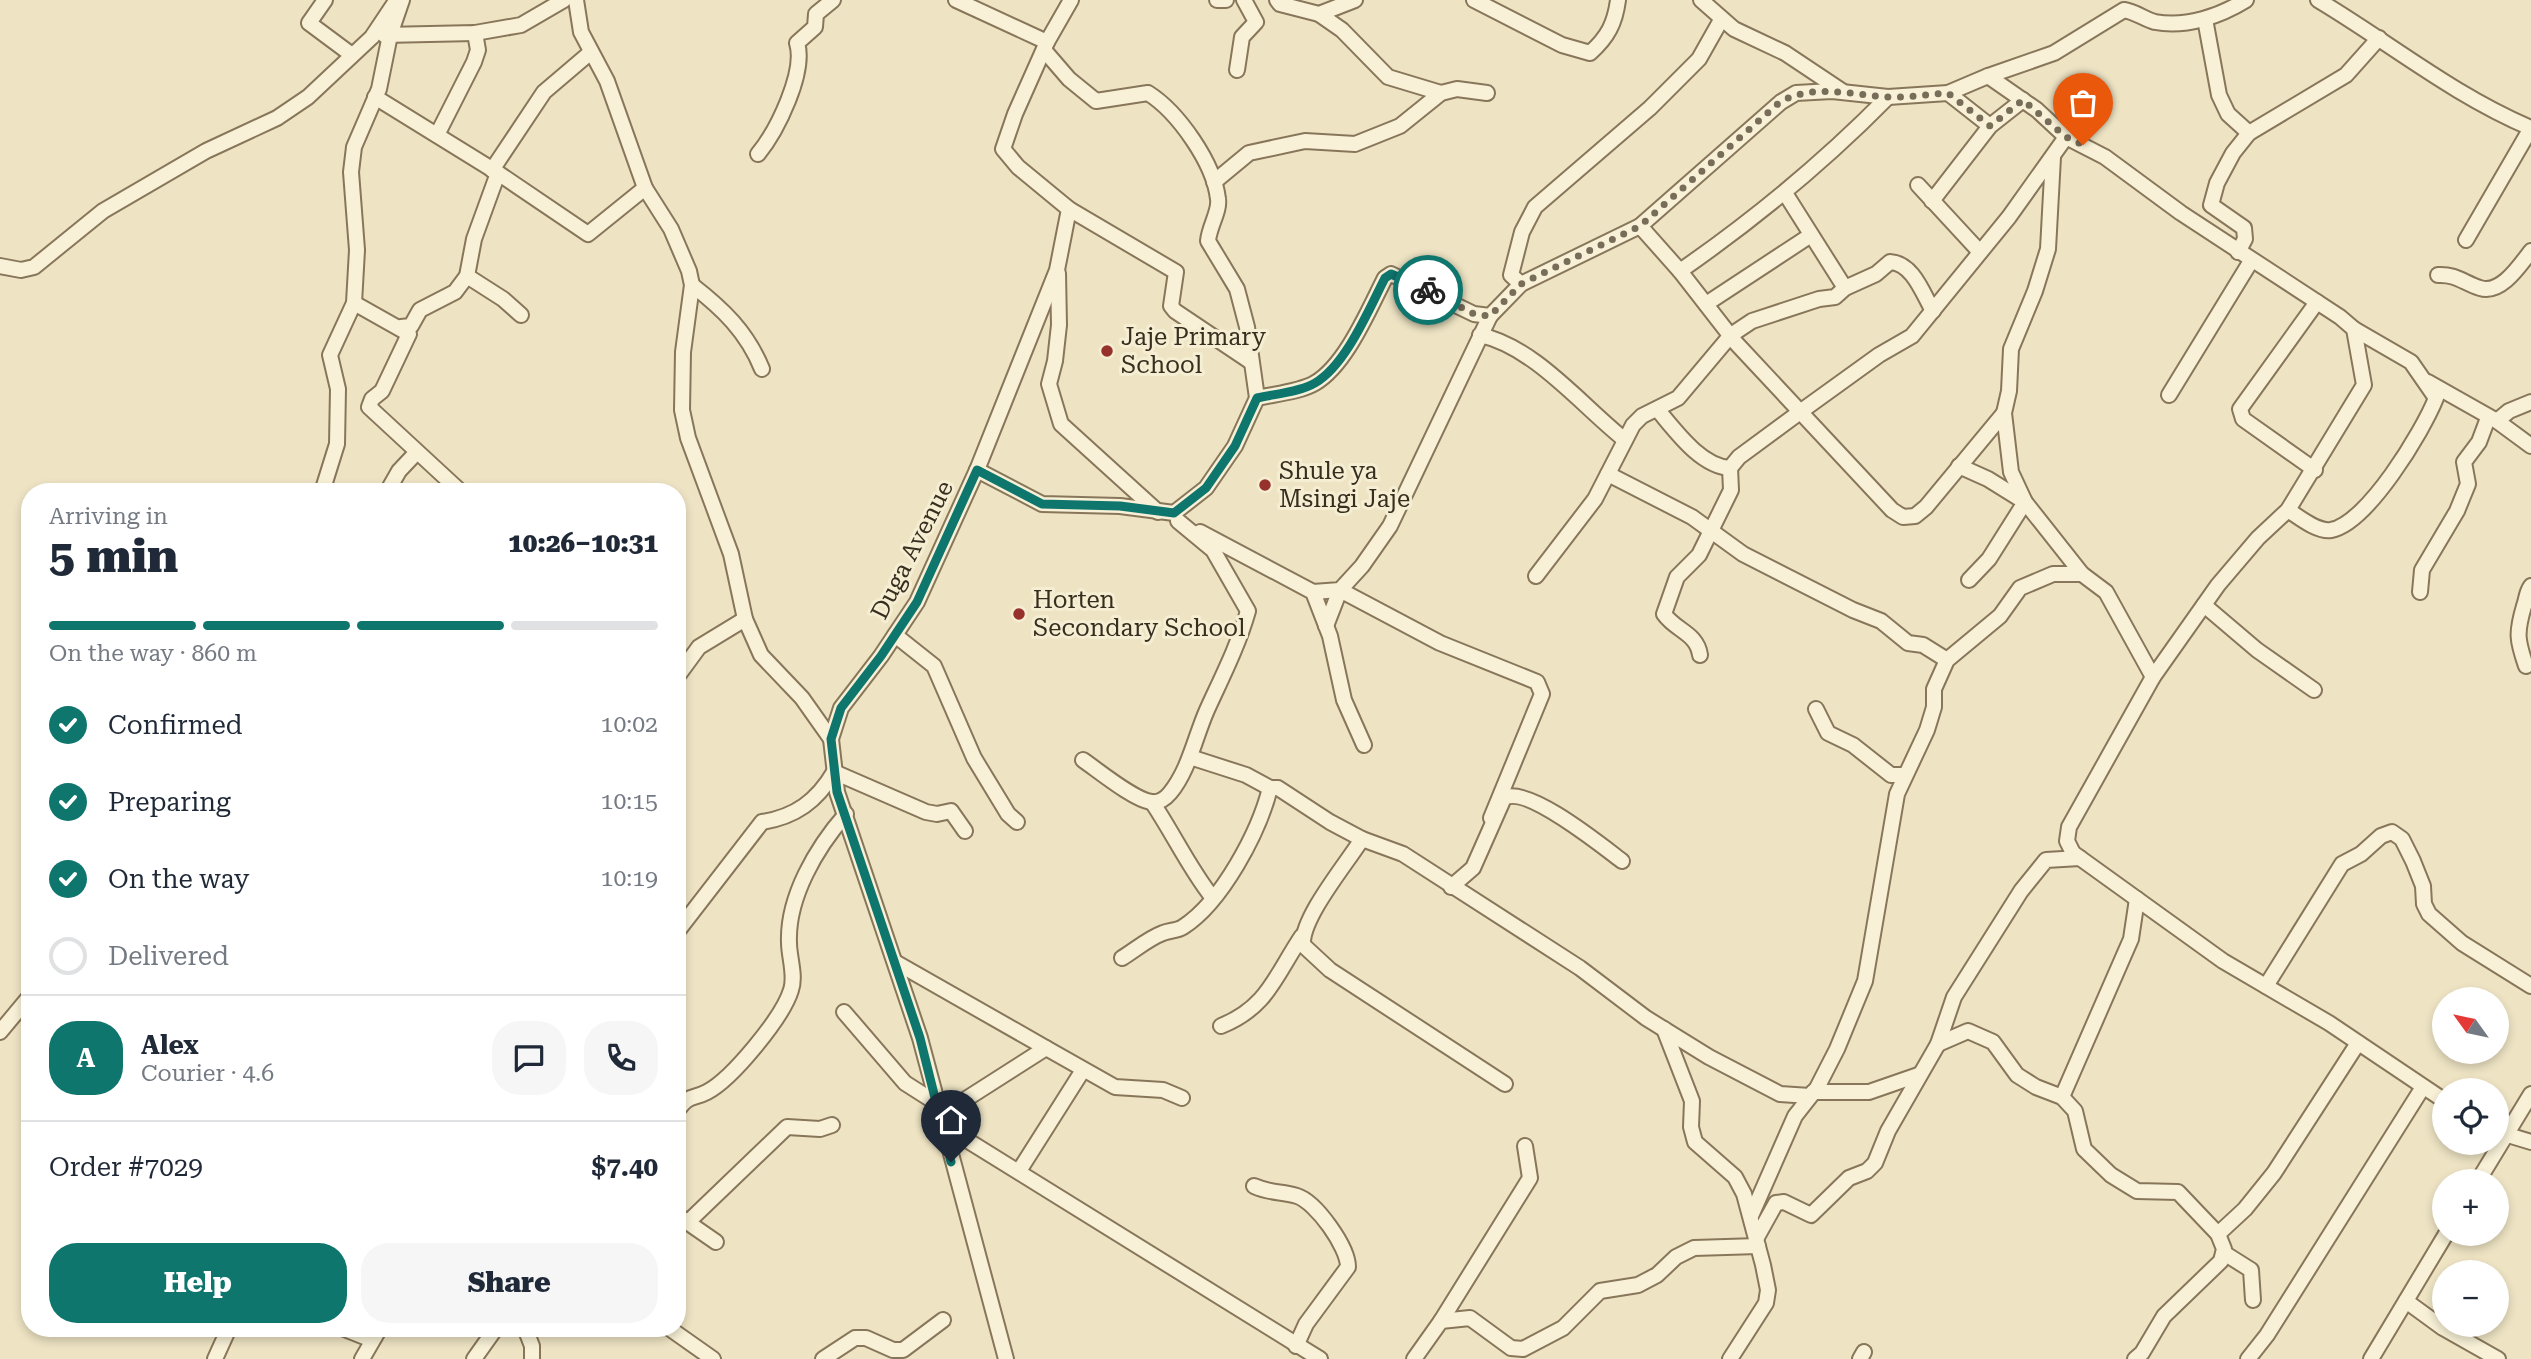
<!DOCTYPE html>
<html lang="en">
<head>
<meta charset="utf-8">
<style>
	:root { --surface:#fff; --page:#f6f6f7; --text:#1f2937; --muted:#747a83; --line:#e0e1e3; --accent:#0f766e }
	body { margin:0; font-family:"Roboto Serif",serif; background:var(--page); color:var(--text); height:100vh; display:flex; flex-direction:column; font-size:26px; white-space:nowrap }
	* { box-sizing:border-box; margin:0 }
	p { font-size:23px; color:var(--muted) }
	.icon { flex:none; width:38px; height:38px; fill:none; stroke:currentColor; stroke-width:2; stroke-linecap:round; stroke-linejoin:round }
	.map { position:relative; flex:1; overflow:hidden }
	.details { position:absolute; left:21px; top:483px; width:665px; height:854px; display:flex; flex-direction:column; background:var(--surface); border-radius:28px; box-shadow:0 4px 10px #0003 }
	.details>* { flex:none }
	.needle { width:46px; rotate:303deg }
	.buttons { position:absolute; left:2432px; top:987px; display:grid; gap:14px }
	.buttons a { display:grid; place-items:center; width:77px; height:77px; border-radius:50%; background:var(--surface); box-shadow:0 4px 10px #0003; font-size:35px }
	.pin { position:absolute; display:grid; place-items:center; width:60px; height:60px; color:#fff; margin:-72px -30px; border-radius:50% 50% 50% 0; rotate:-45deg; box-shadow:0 0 7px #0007 }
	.pin .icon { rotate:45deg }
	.courier { position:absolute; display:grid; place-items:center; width:70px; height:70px; margin:-35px; border:5px solid #0f766e; border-radius:50%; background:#fff; color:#222; box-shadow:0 2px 9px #0007 }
	.head em { font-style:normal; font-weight:800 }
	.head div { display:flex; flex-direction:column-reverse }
	.head { display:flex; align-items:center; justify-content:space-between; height:119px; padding:0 28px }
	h1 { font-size:46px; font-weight:800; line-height:52px }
	.bar { display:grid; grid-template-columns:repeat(4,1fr); gap:10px 7px; align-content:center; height:84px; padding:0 28px }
	.bar i { height:9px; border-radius:5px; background:var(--line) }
	.bar .current { background:var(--accent) }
	.bar p { grid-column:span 4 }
	.line { display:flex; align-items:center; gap:18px; padding:0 28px; border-top:2px solid var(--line) }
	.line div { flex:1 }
	.round { display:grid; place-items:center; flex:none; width:74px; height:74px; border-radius:28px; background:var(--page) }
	ol { padding:0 28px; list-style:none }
	li { display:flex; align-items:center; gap:21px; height:77px }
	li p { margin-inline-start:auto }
	li .icon { padding:7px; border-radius:50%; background:var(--accent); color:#fff; stroke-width:4 }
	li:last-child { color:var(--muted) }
	li i { width:38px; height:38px; border:4px solid var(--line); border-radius:50% }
	.primary-button { display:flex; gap:14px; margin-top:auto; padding:14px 28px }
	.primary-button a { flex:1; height:80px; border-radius:28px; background:var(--accent); color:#fff; font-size:28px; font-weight:800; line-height:80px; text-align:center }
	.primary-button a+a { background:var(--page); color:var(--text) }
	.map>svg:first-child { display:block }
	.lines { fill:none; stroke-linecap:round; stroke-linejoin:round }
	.minor-casing { stroke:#88765a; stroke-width:18 }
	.minor { stroke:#f8f1d7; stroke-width:14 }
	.done { stroke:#786d58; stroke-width:7; stroke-dasharray:0 12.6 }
	.route { stroke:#0f766e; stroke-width:9 }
	.poi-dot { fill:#97312b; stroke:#f5eed3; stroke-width:2.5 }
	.labels { text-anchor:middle; stroke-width:6; stroke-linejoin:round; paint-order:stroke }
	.poi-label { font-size:24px; fill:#382d1e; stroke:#f5eed3; text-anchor:start }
	.street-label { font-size:24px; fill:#382d1e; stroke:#f5eed3 }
</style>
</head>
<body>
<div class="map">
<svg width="2531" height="1359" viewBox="0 0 2531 1359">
	<rect width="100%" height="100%" fill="#eee4c4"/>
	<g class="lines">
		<g class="minor-casing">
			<g id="minor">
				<path d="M325,0L309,23L352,55"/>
				<path d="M576,0L581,32L607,81L645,188L671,229L689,271L692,285L683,352L682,410L688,438L731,554L745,619L761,655L802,698L831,739"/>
				<path d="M956,0L1047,42L1015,114L1003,149L1018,167L1069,209L1057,270L977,470L917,602L881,656L841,708L831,739L837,792L920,1038L1006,1359"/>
				<path d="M1217,0H1226"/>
				<path d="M1277,0L1280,4L1319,14L1355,0"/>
				<path d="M1474,0L1562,45L1590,53C1608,37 1615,23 1618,0"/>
				<path d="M1701,0L1734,29L1785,53L1842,91"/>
				<path d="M2318,0C2390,43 2453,95 2531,128"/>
				<path d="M1319,14L1342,30L1388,77L1441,93"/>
				<path d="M2205,19L2219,95L2228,114L2249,133"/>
				<path d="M384,35L475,33L521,25L564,0"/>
				<path d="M1047,42L1071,0"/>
				<path d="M1237,70L1242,37L1256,22L1244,0"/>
				<path d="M1988,76L2037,110L2066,137L2105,157L2181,213L2340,317L2354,329L2364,385L2288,510L2258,538L2218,585L2153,677L2069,827L2067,841L2073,853L2223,961L2329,1023L2445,1101"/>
				<path d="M1948,93L1990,126"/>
				<path d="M375,97L498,173L588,234L645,188"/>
				<path d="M437,135L474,62L478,50L475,33"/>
				<path d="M758,154C777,131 806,72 797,43L815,27L816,14L833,0"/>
				<path d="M2053,157L2048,249L2035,291L2011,349L2009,391L2004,413L2011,472L2025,502L2082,574L2106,592L2153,677"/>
				<path d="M492,170L544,92L591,52"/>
				<path d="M1214,182L1249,153L1305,141L1355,144L1400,126L1441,93L1457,89L1487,93"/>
				<path d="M1918,185L1979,251"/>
				<path d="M1785,193L1845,288"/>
				<path d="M1932,201L1990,126L2023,100"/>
				<path d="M1069,209L1176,272L1171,306L1175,311L1251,362"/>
				<path d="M1640,226L1680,271L1736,343L1892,510L1903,517L1915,516L1926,507L2004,413"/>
				<path d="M2466,240L2531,128"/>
				<path d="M2238,252L2245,239L2244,228L2211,205L2217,183L2233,153L2249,133L2346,75L2379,38"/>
				<path d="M0,266L21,270L34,267L103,211L206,151L277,118L308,97L372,37L396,1"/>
				<path d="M1680,271C1755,219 1824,162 1888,97"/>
				<path d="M1058,273L1059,325L1055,361L1049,384L1061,424L1158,512"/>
				<path d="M2438,275C2456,274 2464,283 2480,288C2501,295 2520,265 2531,251"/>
				<path d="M467,276L503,299L521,315"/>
				<path d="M1521,284L1511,275L1522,232L1535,207L1650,108L1699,59L1721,20"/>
				<path d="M692,285C723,309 747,332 762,369"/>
				<path d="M354,303L409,334L382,391L372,399L369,407L461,492"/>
				<path d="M1706,304L1811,235"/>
				<path d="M401,327L411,326L420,310L455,292L467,276L474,239L498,173"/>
				<path d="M1480,335C1535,347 1582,406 1625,440"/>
				<path d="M2428,382L2497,421L2531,446"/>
				<path d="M2169,395L2251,261"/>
				<path d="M1257,398C1274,394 1300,392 1315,383C1346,365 1369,309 1385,278L1391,274L1474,314L1490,316L1521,284L1640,226L1781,102L1796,93L1832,91L1888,97L1948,93L1988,76L2054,53L2124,10C2136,12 2144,19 2155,22C2186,28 2220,16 2246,0"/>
				<path d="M1657,409C1675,430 1700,466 1730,468L1739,457L1800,412L1879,355L1912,336L2009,217L2066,137"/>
				<path d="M2497,421L2509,411L2531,402"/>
				<path d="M1959,466L1988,479L2025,502L1989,559L1969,580"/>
				<path d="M977,470L1042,504L1120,506L1174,513L1206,488L1235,446L1257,398L1247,327L1237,289L1208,241C1209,227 1220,211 1218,199C1214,163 1178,112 1148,93L1096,101L1069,79L1044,50"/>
				<path d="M2315,470L2243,419L2240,409L2317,302"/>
				<path d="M1608,474L1692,517L1743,554L1853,610L1881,621L1908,643L1923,645L1947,660"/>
				<path d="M322,492L337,444L338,389L330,355L354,303L357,250L351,172L354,147L379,89L390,35L402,0"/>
				<path d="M387,492L399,471L416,453"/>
				<path d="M2288,510C2299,517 2317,532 2331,530C2367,524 2423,431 2436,398L2411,362L2354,329"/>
				<path d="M1200,532L1313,592L1330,636L1344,700L1364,745"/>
				<path d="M1536,576L1595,499L1633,425L1642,416L1678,398L1731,335L1752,321L1819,299L1835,297L1845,288L1876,274L1890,262C1913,263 1923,294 1933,311"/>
				<path d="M1313,592L1340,590L1362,566L1390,526L1490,316"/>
				<path d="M2420,592L2422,570L2457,511L2468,484L2464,462L2479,442L2488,418"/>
				<path d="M2204,605L2257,650L2314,690"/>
				<path d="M1326,626L1340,590L1440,643L1537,682L1542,694L1491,818"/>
				<path d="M895,635L934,666L974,758L1008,814L1017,822"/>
				<path d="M1700,655C1697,633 1676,631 1664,614L1677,577L1699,555L1731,490L1730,468"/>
				<path d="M2526,666C2517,640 2516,633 2524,606C2527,598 2526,593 2531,586"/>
				<path d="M677,677L699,647L745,619"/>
				<path d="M1816,709L1828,733L1853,745L1891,775H1903"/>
				<path d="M1190,757L1246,775L1270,788H1278L1330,822L1362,839L1403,854L1580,968L1646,1018L1709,1057L1780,1094L1810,1096"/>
				<path d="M1083,760C1099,771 1133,799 1151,802C1159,803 1166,798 1170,793C1189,770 1195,737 1207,710C1222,677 1238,646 1248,611L1213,550L1178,521"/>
				<path d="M1152,802C1173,833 1189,868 1212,897"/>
				<path d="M1362,839C1347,863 1301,918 1303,945L1330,970L1505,1084"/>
				<path d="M1451,887L1473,868L1504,798C1527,785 1602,846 1622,861"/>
				<path d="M677,932L762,822C795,817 817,801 834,772L926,812L937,814L951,811L965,831"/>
				<path d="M1122,958C1135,950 1149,938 1163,933C1170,930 1177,931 1183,927C1222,902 1259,832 1270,788"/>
				<path d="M895,962L1046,1048"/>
				<path d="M2266,986L2342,864L2361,854L2381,836L2392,832L2402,839L2413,861L2423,886L2424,904L2429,914L2462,943L2531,986"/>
				<path d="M844,1012L905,1083L938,1104"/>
				<path d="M1221,1026C1268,1007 1275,976 1302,936"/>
				<path d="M1664,1029L1692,1101L1691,1127L1695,1142L1735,1177L1744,1194L1763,1265L1768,1290L1766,1303L1730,1359"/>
				<path d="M0,1032L30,996"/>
				<path d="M1938,1044L1968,1031L1993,1042L2017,1075L2036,1087L2062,1097L2075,1111L2084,1149L2111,1175L2137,1191L2178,1192L2218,1234"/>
				<path d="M1813,1092H1869L1918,1075"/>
				<path d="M2062,1097L2131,939L2137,899"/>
				<path d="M677,1111C690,1093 692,1100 707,1092C732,1079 783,1017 791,990C796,976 789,957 789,943C787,897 817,847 846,814"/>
				<path d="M941,1115L1046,1048L1115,1087L1163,1090L1182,1098"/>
				<path d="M941,1124L1320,1359"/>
				<path d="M2498,1132L2531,1142"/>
				<path d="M1019,1171L1083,1070"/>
				<path d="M2478,1181L2531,1094"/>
				<path d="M1254,1186C1272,1194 1281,1191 1297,1196C1316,1202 1348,1247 1348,1267L1306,1324L1296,1346"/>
				<path d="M677,1215L716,1242"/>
				<path d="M1751,1216L1795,1116L1817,1088L1837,1049L1865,981L1897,794L1927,730L1934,707V689L1947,660L2000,616L2020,588L2053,574H2082"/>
				<path d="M688,1222L787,1127L820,1129L832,1125"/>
				<path d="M1756,1239L1776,1203L1784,1202L1811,1215L1849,1178L1867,1171L1875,1163L1888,1131L1938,1044L1954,997L2021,891L2046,860L2080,858"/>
				<path d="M2224,1253L2251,1270L2253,1300"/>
				<path d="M2406,1301L2443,1328L2498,1359"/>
				<path d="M1441,1321L1530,1178L1525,1146"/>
				<path d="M342,1328L372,1340"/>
				<path d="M525,1328L532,1346V1359"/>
				<path d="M669,1328L713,1359"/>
				<path d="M215,1359L229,1328"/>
				<path d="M362,1359L380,1328"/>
				<path d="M474,1359L496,1328"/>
				<path d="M823,1359L855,1338H866L893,1350H903L943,1320"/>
				<path d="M1414,1359L1441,1321L1470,1318L1511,1348L1523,1349L1563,1328L1600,1291L1638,1285L1657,1275L1676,1257L1694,1248L1758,1246"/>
				<path d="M1860,1359L1864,1352"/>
				<path d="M2135,1359L2142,1353L2164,1316L2221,1261L2224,1249L2218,1234L2245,1209L2274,1173L2358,1043"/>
				<path d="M2248,1359L2267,1335L2423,1087"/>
				<path d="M2371,1359L2446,1234"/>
			</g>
		</g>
		<use href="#minor" class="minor"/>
	</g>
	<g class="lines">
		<path class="done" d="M1428,290L1474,314L1490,316L1521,284L1640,226L1780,102C1814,83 1851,95 1888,97C1908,98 1928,94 1948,93L1990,126L2023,100L2066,137L2083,145"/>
		<path class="route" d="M951,1162L920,1038L837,792L831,739L841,708L881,656L917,602L977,470L1042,504L1120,506L1174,513L1206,488L1235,446L1257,398C1274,394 1300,392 1315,383C1346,365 1369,309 1385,278L1391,274L1428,290"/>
	</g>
	<g class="poi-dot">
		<circle cx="1107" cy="351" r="7"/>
		<circle cx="1265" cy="485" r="7"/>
		<circle cx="1019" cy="614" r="7"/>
	</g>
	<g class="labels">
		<g class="poi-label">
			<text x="1121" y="345">Jaje Primary<tspan x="1121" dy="28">School</tspan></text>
			<text x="1279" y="479">Shule ya<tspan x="1279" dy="28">Msingi Jaje</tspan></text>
			<text x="1033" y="608">Horten<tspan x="1033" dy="28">Secondary School</tspan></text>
		</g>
		<g class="street-label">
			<text transform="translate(912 550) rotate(-63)" y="8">Duga Avenue</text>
		</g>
	</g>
</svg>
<div class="buttons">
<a><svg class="needle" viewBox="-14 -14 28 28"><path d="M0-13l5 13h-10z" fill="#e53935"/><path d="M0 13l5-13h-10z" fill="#747a83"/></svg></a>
<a><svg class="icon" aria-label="locate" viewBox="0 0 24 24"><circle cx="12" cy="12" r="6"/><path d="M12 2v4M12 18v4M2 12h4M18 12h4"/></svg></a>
<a>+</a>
<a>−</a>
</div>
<div class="pin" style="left:2083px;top:145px;background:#ea580c"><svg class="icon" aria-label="bag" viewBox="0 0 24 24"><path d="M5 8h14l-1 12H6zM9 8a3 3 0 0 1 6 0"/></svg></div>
<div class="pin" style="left:951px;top:1162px;background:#1f2937"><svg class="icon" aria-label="home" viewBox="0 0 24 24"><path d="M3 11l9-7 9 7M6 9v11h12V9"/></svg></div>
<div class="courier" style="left:1428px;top:290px"><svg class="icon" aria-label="bike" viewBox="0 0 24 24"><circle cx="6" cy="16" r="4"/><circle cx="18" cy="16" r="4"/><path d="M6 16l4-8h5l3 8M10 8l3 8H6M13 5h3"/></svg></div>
<section class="details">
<div class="head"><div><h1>5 min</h1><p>Arriving in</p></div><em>10:26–10:31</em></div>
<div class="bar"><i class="current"></i><i class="current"></i><i class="current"></i><i></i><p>On the way · 860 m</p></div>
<ol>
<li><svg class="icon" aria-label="check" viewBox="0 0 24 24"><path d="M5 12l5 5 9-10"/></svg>Confirmed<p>10:02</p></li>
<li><svg class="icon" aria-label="check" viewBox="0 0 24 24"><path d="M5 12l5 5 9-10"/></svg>Preparing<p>10:15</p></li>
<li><svg class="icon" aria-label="check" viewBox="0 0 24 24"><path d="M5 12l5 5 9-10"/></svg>On the way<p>10:19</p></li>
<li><i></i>Delivered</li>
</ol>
<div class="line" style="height:126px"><b class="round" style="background:var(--accent);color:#fff">A</b><div><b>Alex</b><p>Courier · 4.6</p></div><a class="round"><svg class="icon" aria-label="chat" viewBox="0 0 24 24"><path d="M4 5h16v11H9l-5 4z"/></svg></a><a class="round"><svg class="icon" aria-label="phone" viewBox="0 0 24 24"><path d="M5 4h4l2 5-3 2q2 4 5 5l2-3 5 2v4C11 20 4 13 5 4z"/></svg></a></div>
<div class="line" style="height:91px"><div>Order #7029</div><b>$7.40</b></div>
<div class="primary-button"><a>Help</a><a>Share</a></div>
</section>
</div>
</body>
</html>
